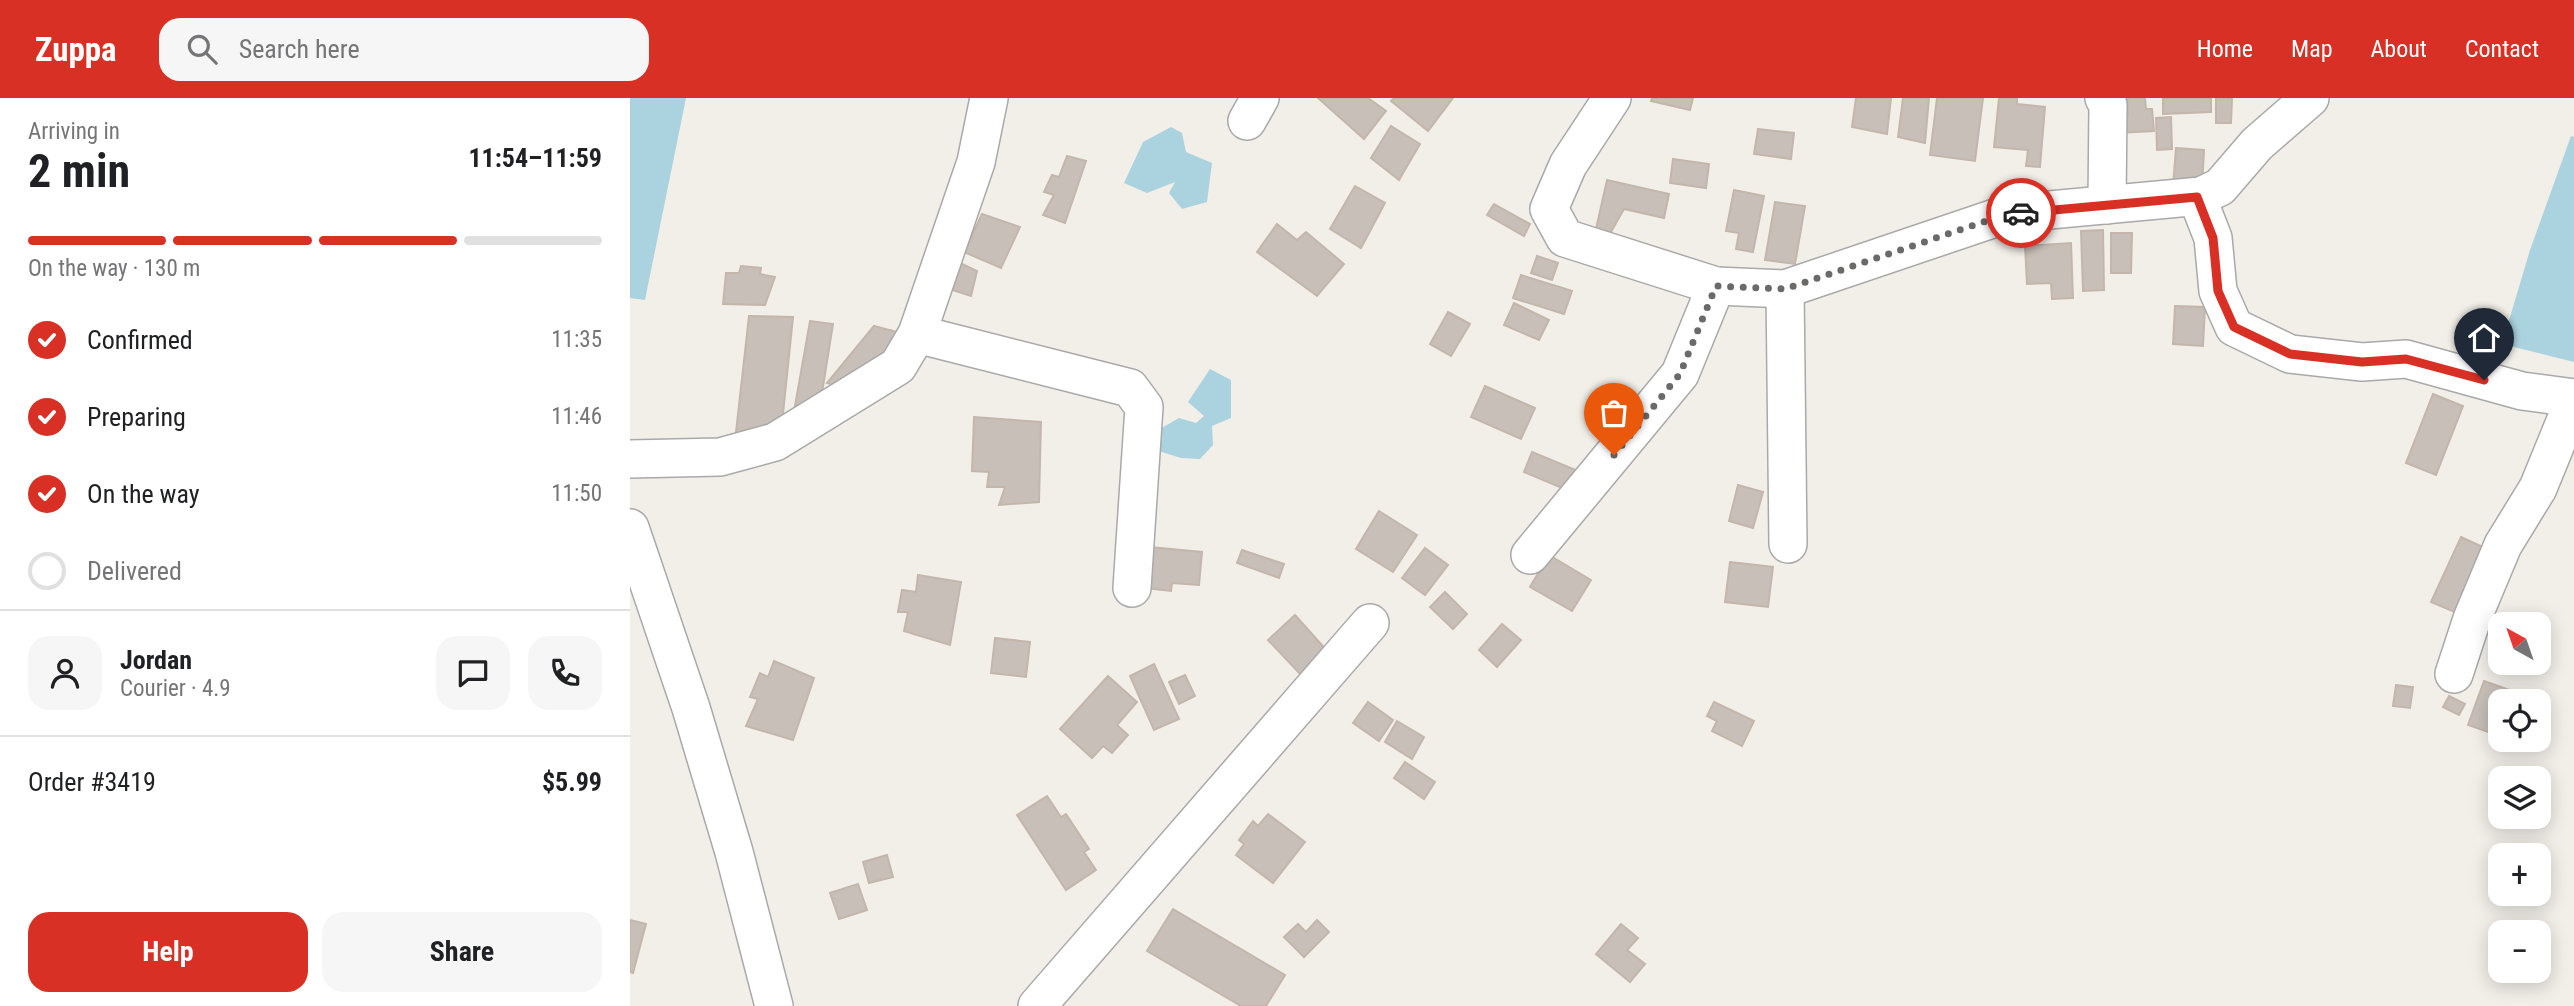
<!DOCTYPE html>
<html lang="en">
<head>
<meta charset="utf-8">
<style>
	:root { --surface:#fff; --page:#f6f6f6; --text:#202124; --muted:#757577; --line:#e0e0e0; --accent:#d93025 }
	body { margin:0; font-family:"Roboto Condensed",sans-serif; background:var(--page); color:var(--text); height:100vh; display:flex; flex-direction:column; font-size:26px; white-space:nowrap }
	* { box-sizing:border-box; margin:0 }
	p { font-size:23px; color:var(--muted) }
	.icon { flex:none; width:38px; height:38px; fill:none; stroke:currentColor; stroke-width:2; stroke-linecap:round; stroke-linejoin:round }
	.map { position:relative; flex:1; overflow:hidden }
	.side { display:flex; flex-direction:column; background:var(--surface); width:630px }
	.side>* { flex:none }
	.needle { width:46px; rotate:320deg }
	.fabs { position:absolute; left:1858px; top:514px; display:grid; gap:14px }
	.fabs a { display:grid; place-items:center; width:63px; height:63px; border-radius:14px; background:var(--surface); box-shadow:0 4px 18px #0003; font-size:35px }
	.pin { position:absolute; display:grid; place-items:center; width:60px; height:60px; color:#fff; margin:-72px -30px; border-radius:50% 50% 50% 0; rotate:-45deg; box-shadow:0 0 7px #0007 }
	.pin .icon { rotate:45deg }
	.courier { position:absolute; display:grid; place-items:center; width:70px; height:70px; margin:-35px; border:5px solid #d93025; border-radius:50%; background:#fff; color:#222; box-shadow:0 2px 9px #0007 }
	.summary em { font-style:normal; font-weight:700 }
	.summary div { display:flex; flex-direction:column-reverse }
	.summary { display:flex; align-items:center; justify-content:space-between; height:119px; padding:0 28px }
	h1 { font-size:46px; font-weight:700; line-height:52px }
	.bar { display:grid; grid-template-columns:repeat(4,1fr); gap:10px 7px; align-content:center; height:84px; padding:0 28px }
	.bar i { height:9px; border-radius:5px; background:var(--line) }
	.bar .current { background:var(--accent) }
	.bar p { grid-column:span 4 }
	.line { display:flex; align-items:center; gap:18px; padding:0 28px; border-top:2px solid var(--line) }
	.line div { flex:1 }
	.round { display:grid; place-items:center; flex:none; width:74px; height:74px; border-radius:21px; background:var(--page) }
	ol { padding:0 28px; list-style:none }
	li { display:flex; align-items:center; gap:21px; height:77px }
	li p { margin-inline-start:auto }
	li .icon { padding:7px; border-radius:50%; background:var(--accent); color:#fff; stroke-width:4 }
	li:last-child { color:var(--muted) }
	li i { width:38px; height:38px; border:4px solid var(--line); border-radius:50% }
	.cta { display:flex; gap:14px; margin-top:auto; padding:14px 28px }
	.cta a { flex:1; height:80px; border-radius:21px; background:var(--accent); color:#fff; font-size:28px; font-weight:700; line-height:80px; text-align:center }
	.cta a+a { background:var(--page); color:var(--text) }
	header { display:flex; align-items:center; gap:42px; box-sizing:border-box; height:98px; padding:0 35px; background:var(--accent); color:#fff }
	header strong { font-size:33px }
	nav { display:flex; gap:38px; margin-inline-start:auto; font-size:24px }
	.search { width:490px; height:63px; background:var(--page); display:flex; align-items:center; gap:18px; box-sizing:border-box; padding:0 24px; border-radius:21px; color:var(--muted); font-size:26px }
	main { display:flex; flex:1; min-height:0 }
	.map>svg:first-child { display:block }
	.water { fill:#aad3df }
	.building { fill:#c7bfb8; stroke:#c4b6ab; stroke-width:2 }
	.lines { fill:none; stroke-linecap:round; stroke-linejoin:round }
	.minor-casing { stroke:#a9a9a9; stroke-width:40 }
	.minor { stroke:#fff; stroke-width:37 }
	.done { stroke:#6b6a68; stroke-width:7; stroke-dasharray:0 12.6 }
	.route { stroke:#d93025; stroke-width:9 }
</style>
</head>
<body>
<header>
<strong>Zuppa</strong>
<div class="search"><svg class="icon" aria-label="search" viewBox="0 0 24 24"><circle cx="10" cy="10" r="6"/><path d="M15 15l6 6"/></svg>Search here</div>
<nav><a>Home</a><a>Map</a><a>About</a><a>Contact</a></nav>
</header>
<main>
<section class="side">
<div class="summary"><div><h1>2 min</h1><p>Arriving in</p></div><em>11:54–11:59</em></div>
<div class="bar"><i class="current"></i><i class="current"></i><i class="current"></i><i></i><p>On the way · 130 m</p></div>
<ol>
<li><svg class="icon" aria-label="check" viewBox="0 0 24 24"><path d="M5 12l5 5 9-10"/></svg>Confirmed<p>11:35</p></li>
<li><svg class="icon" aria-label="check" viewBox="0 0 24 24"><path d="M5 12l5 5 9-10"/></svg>Preparing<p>11:46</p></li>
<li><svg class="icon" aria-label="check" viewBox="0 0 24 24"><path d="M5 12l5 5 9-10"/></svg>On the way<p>11:50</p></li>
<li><i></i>Delivered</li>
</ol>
<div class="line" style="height:126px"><a class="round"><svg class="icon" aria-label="person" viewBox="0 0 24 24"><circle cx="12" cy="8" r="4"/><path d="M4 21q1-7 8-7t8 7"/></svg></a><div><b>Jordan</b><p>Courier · 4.9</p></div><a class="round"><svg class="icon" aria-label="chat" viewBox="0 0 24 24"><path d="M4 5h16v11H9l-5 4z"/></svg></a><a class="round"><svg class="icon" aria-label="phone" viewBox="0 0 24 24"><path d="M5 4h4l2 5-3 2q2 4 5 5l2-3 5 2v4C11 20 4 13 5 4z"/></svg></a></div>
<div class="line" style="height:91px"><div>Order #3419</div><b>$5.99</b></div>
<div class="cta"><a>Help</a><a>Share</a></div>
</section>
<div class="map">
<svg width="1944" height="908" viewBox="0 0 1944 908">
	<rect width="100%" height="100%" fill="#f2efe9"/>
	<g class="water">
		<path d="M0,0H56L15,202L0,200Z"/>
		<path d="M541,29L552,35L556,54L582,65L577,104L552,111L539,95L545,84L517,95L494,85L513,44Z"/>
		<path d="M1941,38L1944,39V264L1872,246L1900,152Z"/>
		<path d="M580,271L601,282V320L582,328L583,347L570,361L551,360L522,351L516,339L549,320L566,325L574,318L558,304Z"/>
	</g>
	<g class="building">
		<path d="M688,0H738L756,13L734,41Z"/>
		<path d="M764,0H823L798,33L761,3Z"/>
		<path d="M1022,0H1063L1060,12L1021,3Z"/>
		<path d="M1226,0H1261L1257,36L1222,29Z"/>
		<path d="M1273,0H1299L1295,45L1268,39Z"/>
		<path d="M1307,0H1353L1345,63L1300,57Z"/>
		<path d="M1369,0H1387V6L1415,9L1410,69L1396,68L1398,52L1364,49Z"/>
		<path d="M1497,0H1515L1516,11H1522L1524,33L1488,35L1487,18L1498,17Z"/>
		<path d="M1533,0H1581V14L1533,16Z"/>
		<path d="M1586,0H1602L1601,25H1586Z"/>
		<path d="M1541,19L1542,51L1527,52L1526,20Z"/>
		<path d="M761,28L790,46L769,82L741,60Z"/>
		<path d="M1128,31L1164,35L1161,61L1124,56Z"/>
		<path d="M1546,50L1574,52L1572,90L1543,88Z"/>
		<path d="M437,58L456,63L435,125L413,117L424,97L414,94L422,77L429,79Z"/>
		<path d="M1043,61L1079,66L1076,90L1040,85Z"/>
		<path d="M977,82L1039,96L1034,120L994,111L981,134L966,131Z"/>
		<path d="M725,88L755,105L731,150L700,131Z"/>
		<path d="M1104,92L1134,98L1123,154L1106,151L1109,135L1096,133Z"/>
		<path d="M1145,104L1175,108L1165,166L1135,162Z"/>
		<path d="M864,106L900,126L894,138L857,117Z"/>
		<path d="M352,116L390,129L371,170L334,154Z"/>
		<path d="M647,126L667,142L676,134L714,166L687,198L627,154Z"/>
		<path d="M1473,132L1474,192L1453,193L1451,133Z"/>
		<path d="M1481,135H1502L1501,175H1481Z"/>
		<path d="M1441,145L1443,200L1422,201L1421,185L1397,186L1395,148Z"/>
		<path d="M907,158L928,165L922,182L901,175Z"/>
		<path d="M328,164L347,173L341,198L316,190Z"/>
		<path d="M111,168L131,170L130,176L145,179L135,207L93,206L96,175H109Z"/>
		<path d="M891,177L942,193L934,216L883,200Z"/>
		<path d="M884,205L919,222L909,242L874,227Z"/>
		<path d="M1545,208L1575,209L1573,248L1543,246Z"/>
		<path d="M818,214L840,226L821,258L800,246Z"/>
		<path d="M119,218L163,219L151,335L106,334Z"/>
		<path d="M180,223L203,226L187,326L163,319Z"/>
		<path d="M244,228L275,236L225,293L197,285Z"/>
		<path d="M855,288L905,310L891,341L841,319Z"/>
		<path d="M1803,296L1833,308L1806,377L1776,365Z"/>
		<path d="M344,319L411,324L409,404L369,407L375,389H357L359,374L342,373Z"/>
		<path d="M902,354L948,373L939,393L894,374Z"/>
		<path d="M1108,387L1133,394L1123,430L1099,423Z"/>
		<path d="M749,413L787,437L763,474L726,451Z"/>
		<path d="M1831,439L1857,451L1827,515L1801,504Z"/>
		<path d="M520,449L572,454L569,487L542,485L541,493L516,490Z"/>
		<path d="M795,450L818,467L795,497L772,480Z"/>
		<path d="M612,452L654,466L649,480L607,465Z"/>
		<path d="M919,457L961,482L942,513L900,489Z"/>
		<path d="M1100,464L1143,469L1138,509L1095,504Z"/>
		<path d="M288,477L331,484L320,547L274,533L278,514H268L272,492L286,494Z"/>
		<path d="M815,494L837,516L823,531L800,509Z"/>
		<path d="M665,517L699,555L673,579L638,542Z"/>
		<path d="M872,526L891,542L867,569L849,552Z"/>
		<path d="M365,540L400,544L396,579L361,575Z"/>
		<path d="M144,563L184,580L163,642L116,628L128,601L120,599L130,575L138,579Z"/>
		<path d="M524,566L549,621L524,632L500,578Z"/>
		<path d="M555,577L565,598L549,606L539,584Z"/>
		<path d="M478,578L507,604L487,627L498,637L482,655L473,648L462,660L430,631Z"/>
		<path d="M1854,583L1880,592L1876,604H1871V619L1864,636L1838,627Z"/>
		<path d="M1766,587L1783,589L1780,610L1763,608Z"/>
		<path d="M1819,598L1835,606L1829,617L1813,609Z"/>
		<path d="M738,604L763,622L749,643L723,625Z"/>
		<path d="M1084,604L1124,623L1112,648L1082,633L1087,623L1077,618Z"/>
		<path d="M767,623L794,639L782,661L755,644Z"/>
		<path d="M775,664L805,684L794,701L764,680Z"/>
		<path d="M417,698L431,719L436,716L459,751L454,754L466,772L436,792L387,717Z"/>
		<path d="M638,716L675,744L643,785L606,757L614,746L609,742L623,723L628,728Z"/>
		<path d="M257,757L263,779L239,785L233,764Z"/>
		<path d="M228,786L237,812L209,821L200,795Z"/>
		<path d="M543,811L655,877L636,908H611L517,853Z"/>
		<path d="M0,822L16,826L3,875L0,874Z"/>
		<path d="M687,822L699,834L674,859L654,839L668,826L676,834Z"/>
		<path d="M991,826L1008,840L997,852L1015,866L1000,884L966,856Z"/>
	</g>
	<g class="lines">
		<g class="minor-casing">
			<g id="minor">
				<path d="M982,0L938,67L919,111L935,140L1086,188L1155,191L1377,116L1571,98L1590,89L1627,46L1680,0"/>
				<path d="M1474,0L1478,7L1477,107"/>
				<path d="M617,23L630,0"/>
				<path d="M1567,99L1583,140L1588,193L1604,229L1660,256L1732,264L1776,261L1892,293L1944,300"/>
				<path d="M1155,191L1158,446"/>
				<path d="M287,236L500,290L514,309L502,490"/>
				<path d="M0,361L90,359L145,344L268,268L287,236L346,64L359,0"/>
				<path d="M0,430L61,610L104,754L144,908"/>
				<path d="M900,457L1050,276L1086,188"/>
				<path d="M1824,576L1842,521L1873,447L1908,390L1944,302"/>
				<path d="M407,908L740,525"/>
			</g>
		</g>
		<use href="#minor" class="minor"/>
	</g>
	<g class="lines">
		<path class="done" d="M984,357L1050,276L1086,188L1155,191L1377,116L1391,115"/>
		<path class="route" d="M1391,115L1567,99L1583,140L1588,193L1604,229L1660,256L1732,264L1776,261L1854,282"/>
	</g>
</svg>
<div class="fabs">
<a><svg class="needle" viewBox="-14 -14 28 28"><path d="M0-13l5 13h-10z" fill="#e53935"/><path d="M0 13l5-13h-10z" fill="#757577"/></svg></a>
<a><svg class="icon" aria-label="locate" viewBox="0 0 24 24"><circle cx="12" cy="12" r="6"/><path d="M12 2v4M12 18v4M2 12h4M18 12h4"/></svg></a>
<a><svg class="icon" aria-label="layers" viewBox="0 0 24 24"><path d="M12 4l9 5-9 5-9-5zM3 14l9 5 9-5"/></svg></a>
<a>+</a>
<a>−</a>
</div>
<div class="pin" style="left:984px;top:357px;background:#ea580c"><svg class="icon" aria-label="bag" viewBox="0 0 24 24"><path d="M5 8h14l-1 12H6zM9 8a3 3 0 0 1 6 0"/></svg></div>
<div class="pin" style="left:1854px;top:282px;background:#1f2937"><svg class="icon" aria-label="home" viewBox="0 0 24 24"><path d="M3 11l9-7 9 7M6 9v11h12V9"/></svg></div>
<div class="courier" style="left:1391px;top:115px"><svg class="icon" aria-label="car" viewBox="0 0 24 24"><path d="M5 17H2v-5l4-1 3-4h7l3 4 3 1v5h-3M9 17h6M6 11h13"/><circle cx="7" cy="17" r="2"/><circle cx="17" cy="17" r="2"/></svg></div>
</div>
</main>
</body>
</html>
